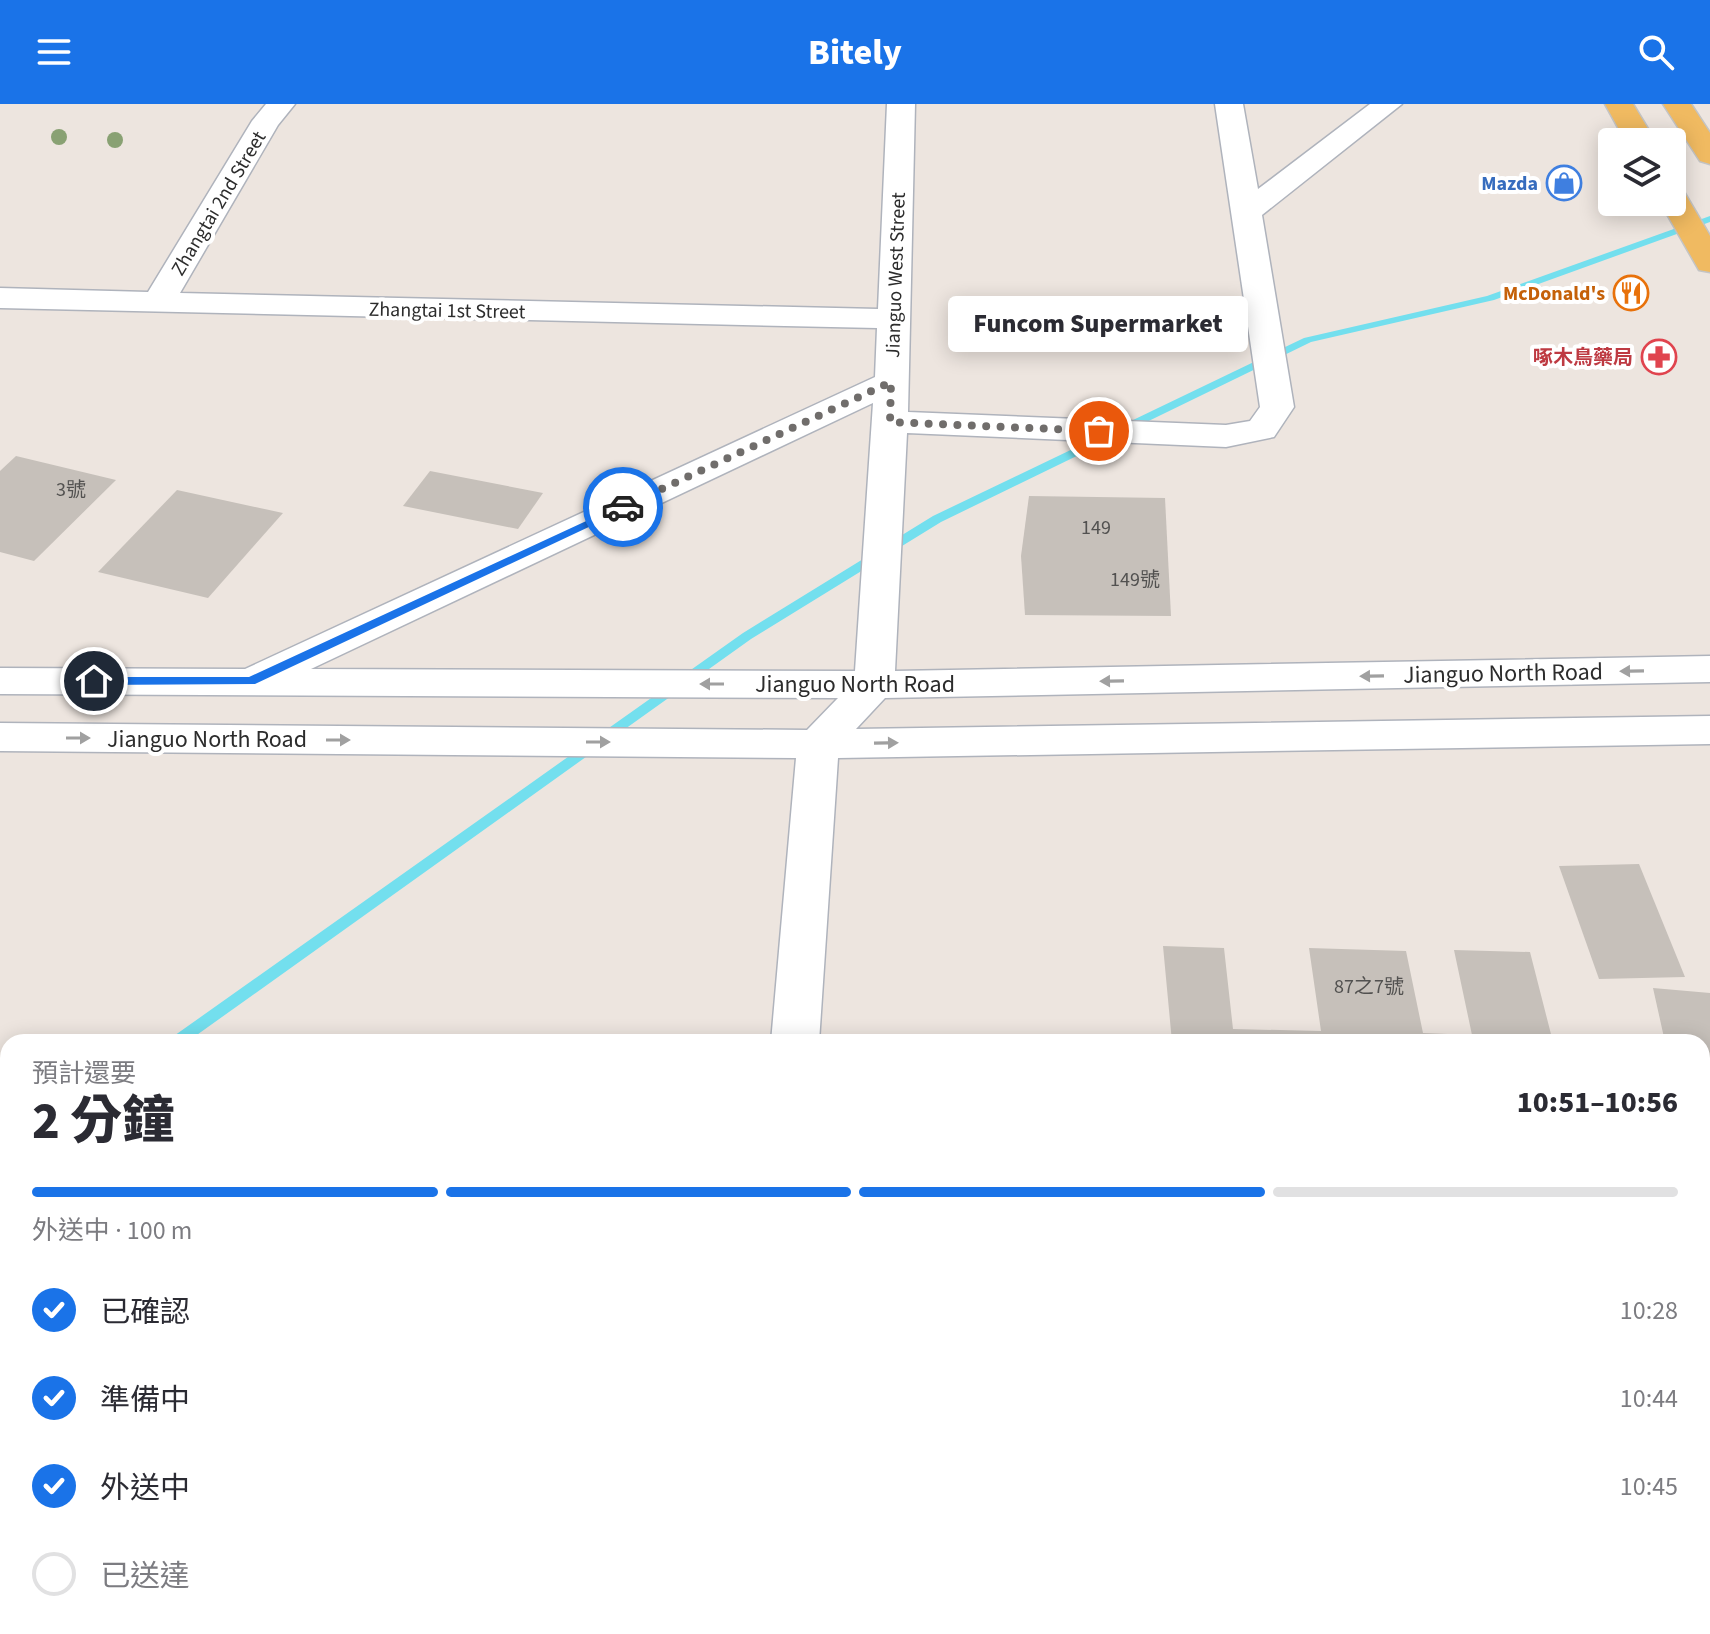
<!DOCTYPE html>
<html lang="zh-TW">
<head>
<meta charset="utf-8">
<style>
	:root { --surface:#fff; --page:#f2f2f3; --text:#2b2b33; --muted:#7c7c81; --line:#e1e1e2; --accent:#1a73e8 }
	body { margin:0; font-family:"Source Sans 3","Noto Sans TC",sans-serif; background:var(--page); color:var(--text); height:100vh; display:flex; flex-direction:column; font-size:30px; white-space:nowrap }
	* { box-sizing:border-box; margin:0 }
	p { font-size:26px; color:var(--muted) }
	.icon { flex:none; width:44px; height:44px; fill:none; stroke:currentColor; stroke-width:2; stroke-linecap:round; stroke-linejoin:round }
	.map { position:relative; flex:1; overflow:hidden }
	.panel { position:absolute; left:0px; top:930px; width:1710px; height:600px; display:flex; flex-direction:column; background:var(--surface); border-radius:24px 24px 0 0; box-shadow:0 4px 20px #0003 }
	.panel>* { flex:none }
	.fabs { position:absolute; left:1598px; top:24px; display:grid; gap:16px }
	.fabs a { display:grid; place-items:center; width:88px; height:88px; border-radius:8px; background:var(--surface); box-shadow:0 4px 20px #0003; font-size:40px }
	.pin { position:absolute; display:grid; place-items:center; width:68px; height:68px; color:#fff; margin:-34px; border:4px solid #fff; border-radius:50%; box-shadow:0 2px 8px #0007 }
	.courier { position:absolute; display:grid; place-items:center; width:80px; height:80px; margin:-40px; border:6px solid #1a73e8; border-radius:50%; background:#fff; color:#222; box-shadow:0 2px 10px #0007 }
	.bubble { position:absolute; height:56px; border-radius:8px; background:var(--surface); box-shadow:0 4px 20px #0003; font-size:26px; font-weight:800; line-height:56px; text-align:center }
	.summary em { font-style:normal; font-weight:800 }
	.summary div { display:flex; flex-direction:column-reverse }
	.summary { display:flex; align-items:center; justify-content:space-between; height:136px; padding:0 32px }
	h1 { font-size:52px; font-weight:800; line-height:60px }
	.bar { display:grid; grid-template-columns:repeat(4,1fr); gap:12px 8px; align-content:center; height:96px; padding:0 32px }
	.bar i { height:10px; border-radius:6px; background:var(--line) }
	.bar .selected { background:var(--accent) }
	.bar p { grid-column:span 4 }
	ol { padding:0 32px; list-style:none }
	li { display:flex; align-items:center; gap:24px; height:88px }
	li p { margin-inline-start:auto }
	li .icon { padding:8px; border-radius:50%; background:var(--accent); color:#fff; stroke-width:4 }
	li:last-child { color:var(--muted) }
	li i { width:44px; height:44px; border:4px solid var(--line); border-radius:50% }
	header { display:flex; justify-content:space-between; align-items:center; height:104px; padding:0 32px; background:var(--accent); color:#fff; font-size:36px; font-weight:800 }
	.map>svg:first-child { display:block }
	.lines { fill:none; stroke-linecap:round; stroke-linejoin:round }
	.stream { fill:#73dfee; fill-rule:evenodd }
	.building { fill:#c6c0ba }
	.minor-casing { stroke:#afb3bc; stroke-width:3 }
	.major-casing { stroke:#c4c4c4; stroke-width:3 }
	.minor { fill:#fff; fill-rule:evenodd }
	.major { fill:#f0ba61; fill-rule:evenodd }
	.tree { fill:#89a173 }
	.oneway { fill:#a0a0a0 }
	.route { fill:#1a73e8 }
	.done { stroke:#706d6b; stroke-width:8; stroke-dasharray:0 14.4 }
	.labels { text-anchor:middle; stroke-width:8; stroke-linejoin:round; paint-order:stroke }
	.far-shop-label { font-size:20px; font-weight:bold; fill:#366cbe; stroke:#fff; text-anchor:end }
	.far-street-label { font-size:20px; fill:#2c2c2c; stroke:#fff }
	.far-food-label { font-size:20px; font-weight:bold; fill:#c56008; stroke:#fff; text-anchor:end }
	.far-health-label { font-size:20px; font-weight:bold; fill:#be3a42; stroke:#fff; text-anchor:end }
	.number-label { font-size:20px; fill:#525150 }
	.street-label { font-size:24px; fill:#2c2c2c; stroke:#fff }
</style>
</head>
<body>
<header><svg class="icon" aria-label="menu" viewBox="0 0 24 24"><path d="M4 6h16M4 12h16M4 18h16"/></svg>Bitely<svg class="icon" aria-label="search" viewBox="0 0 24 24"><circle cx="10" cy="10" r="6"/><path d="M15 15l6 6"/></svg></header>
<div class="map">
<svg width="1710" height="1530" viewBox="0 0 1710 1530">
	<rect width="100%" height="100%" fill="#ede5df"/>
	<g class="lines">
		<g class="stream">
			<path d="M1710,112V118L1494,196L1311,238L941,418L751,535L187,938H168L171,934L743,529L933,412L1304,234L1487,192Z"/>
			<path d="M8,1036V1051L0,1055V1040Z"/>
		</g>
	</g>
	<g class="building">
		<path d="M16,352L116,376L34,457L0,448V367Z"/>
		<path d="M430,367L543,389L518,425L403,402Z"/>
		<path d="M177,386L283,409L208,494L98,468Z"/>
		<path d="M1029,392L1165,394L1171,512L1025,511L1021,452Z"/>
		<path d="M1639,760L1685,873L1599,875L1559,762Z"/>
		<path d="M1163,842L1224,844L1233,925L1321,927L1309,844L1406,847L1423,929L1472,931L1454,846L1530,848L1553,938H1172Z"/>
		<path d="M1653,884L1710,889V1011L1702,1010V938H1665Z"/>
		<path d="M1702,1039L1710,1040V1099L1702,1098Z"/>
		<path d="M0,1449L8,1450V1522H50L46,1530H0Z"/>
		<path d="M159,1522H608L606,1530H156Z"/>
	</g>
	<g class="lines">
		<g class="minor-casing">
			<g id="minor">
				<path d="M266,0H295L278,21L180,189L878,205L887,0H915L908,308L1226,321L1250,317L1260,303L1215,0H1243L1258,85L1370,0H1402L1262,111L1294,303L1274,333L1226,343L907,329L895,567L1710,552V578L885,594L856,625L1710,612V640L838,654L819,938H771L796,654L0,647V619L807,626L838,594L0,590V564L245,565L875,273L877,224L0,204V184L148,188L252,17ZM873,299L855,567L311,565Z"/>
				<path d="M8,986V1034L0,1037V989Z"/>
				<path d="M1702,1191L1710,1192V1240L1702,1239Z"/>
				<path d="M0,1367L8,1368V1422L0,1421Z"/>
				<path d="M764,1522H826L829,1530H768Z"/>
				<path d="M1590,1522H1650L1651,1530H1591Z"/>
			</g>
		</g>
		<g class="major-casing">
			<g id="major">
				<path d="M1605,0H1633L1656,38H1626Z"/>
				<path d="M1663,0H1691L1710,29V60L1700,57Z"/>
				<path d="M1672,83L1683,86L1710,132V168L1699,166L1660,98H1672Z"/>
			</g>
		</g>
		<use href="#minor" class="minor"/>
		<use href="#major" class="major"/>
	</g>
	<g class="tree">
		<circle cx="59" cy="33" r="8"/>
		<circle cx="115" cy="36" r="8"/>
	</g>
	<defs><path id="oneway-solid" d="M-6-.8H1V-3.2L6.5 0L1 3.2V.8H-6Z" transform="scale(2)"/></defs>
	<g class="oneway">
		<use href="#oneway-solid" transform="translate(1632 567) rotate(179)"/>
		<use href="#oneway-solid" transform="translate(1372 572) rotate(179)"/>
		<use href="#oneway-solid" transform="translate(1112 577) rotate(179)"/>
		<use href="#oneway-solid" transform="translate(712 580) rotate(-180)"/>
		<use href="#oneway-solid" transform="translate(78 634)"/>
		<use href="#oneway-solid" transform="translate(338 636)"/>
		<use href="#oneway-solid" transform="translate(598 638)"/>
		<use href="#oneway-solid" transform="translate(886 639) rotate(-1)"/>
	</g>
	<path class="route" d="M623,400L629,403L627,405L255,580L94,581L88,577L94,573H249Z"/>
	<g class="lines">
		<path class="done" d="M623,403L891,278L890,318L1099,327"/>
	</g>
	<defs>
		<g id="shop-ring" transform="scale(1.8)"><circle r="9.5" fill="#fff" stroke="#3f7fe0" stroke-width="1.5"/><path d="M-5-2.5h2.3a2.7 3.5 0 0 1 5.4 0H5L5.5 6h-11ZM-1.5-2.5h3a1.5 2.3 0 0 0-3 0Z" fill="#3f7fe0"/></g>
		<g id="restaurant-ring" transform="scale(1.8)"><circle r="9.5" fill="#fff" stroke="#e8710a" stroke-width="1.5"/><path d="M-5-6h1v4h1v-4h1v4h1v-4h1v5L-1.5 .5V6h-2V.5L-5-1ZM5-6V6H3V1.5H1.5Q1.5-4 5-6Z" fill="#e8710a"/></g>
		<g id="pharmacy-ring" transform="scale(1.8)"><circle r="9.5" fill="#fff" stroke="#e0444e" stroke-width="1.5"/><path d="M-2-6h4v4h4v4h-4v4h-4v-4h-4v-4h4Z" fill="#e0444e"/></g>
	</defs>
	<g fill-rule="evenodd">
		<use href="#shop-ring" x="1564" y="79"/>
		<use href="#restaurant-ring" x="1631" y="189"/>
		<use href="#pharmacy-ring" x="1659" y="253"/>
	</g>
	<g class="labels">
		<g class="far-shop-label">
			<text x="1538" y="86">Mazda</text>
		</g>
		<g class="far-street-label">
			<text transform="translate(218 99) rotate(-59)" y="7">Zhangtai 2nd Street</text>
			<text transform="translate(895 171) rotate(-88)" y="7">Jianguo West Street</text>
			<text transform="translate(447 206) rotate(1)" y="7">Zhangtai 1st Street</text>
		</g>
		<g class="far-food-label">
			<text x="1605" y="196">McDonald's</text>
		</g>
		<g class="far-health-label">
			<text x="1633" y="260">啄木鳥藥局</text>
		</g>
		<g class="number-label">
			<text x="71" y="392">3號</text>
			<text x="1096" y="430">149</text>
			<text x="1135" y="482">149號</text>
			<text x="1369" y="889">87之7號</text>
		</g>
		<g class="street-label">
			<text transform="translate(1503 569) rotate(-1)" y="8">Jianguo North Road</text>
			<text x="855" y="588">Jianguo North Road</text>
			<text x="207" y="643">Jianguo North Road</text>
		</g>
	</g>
</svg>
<div class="fabs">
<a><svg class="icon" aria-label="layers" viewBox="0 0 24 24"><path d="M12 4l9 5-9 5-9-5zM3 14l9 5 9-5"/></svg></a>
</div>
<div class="pin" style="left:1099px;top:327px;background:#ea580c"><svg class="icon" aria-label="bag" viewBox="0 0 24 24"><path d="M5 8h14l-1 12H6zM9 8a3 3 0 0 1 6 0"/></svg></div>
<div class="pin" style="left:94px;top:577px;background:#1f2937"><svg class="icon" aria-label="home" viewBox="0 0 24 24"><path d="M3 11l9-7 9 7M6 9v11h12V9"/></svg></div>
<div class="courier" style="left:623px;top:403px"><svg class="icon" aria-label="car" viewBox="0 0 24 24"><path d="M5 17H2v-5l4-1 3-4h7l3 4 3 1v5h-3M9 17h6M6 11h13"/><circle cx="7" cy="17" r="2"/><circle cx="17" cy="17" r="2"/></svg></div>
<div class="bubble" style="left:948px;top:192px;width:300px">Funcom Supermarket</div>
<section class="panel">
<div class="summary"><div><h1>2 分鐘</h1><p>預計還要</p></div><em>10:51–10:56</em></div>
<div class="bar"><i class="selected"></i><i class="selected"></i><i class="selected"></i><i></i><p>外送中 · 100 m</p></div>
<ol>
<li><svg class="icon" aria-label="check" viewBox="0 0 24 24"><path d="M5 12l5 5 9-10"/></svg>已確認<p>10:28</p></li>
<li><svg class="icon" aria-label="check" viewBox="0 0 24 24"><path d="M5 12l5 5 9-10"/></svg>準備中<p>10:44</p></li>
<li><svg class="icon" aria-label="check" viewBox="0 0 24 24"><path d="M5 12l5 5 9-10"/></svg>外送中<p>10:45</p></li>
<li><i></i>已送達</li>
</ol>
</section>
</div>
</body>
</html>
